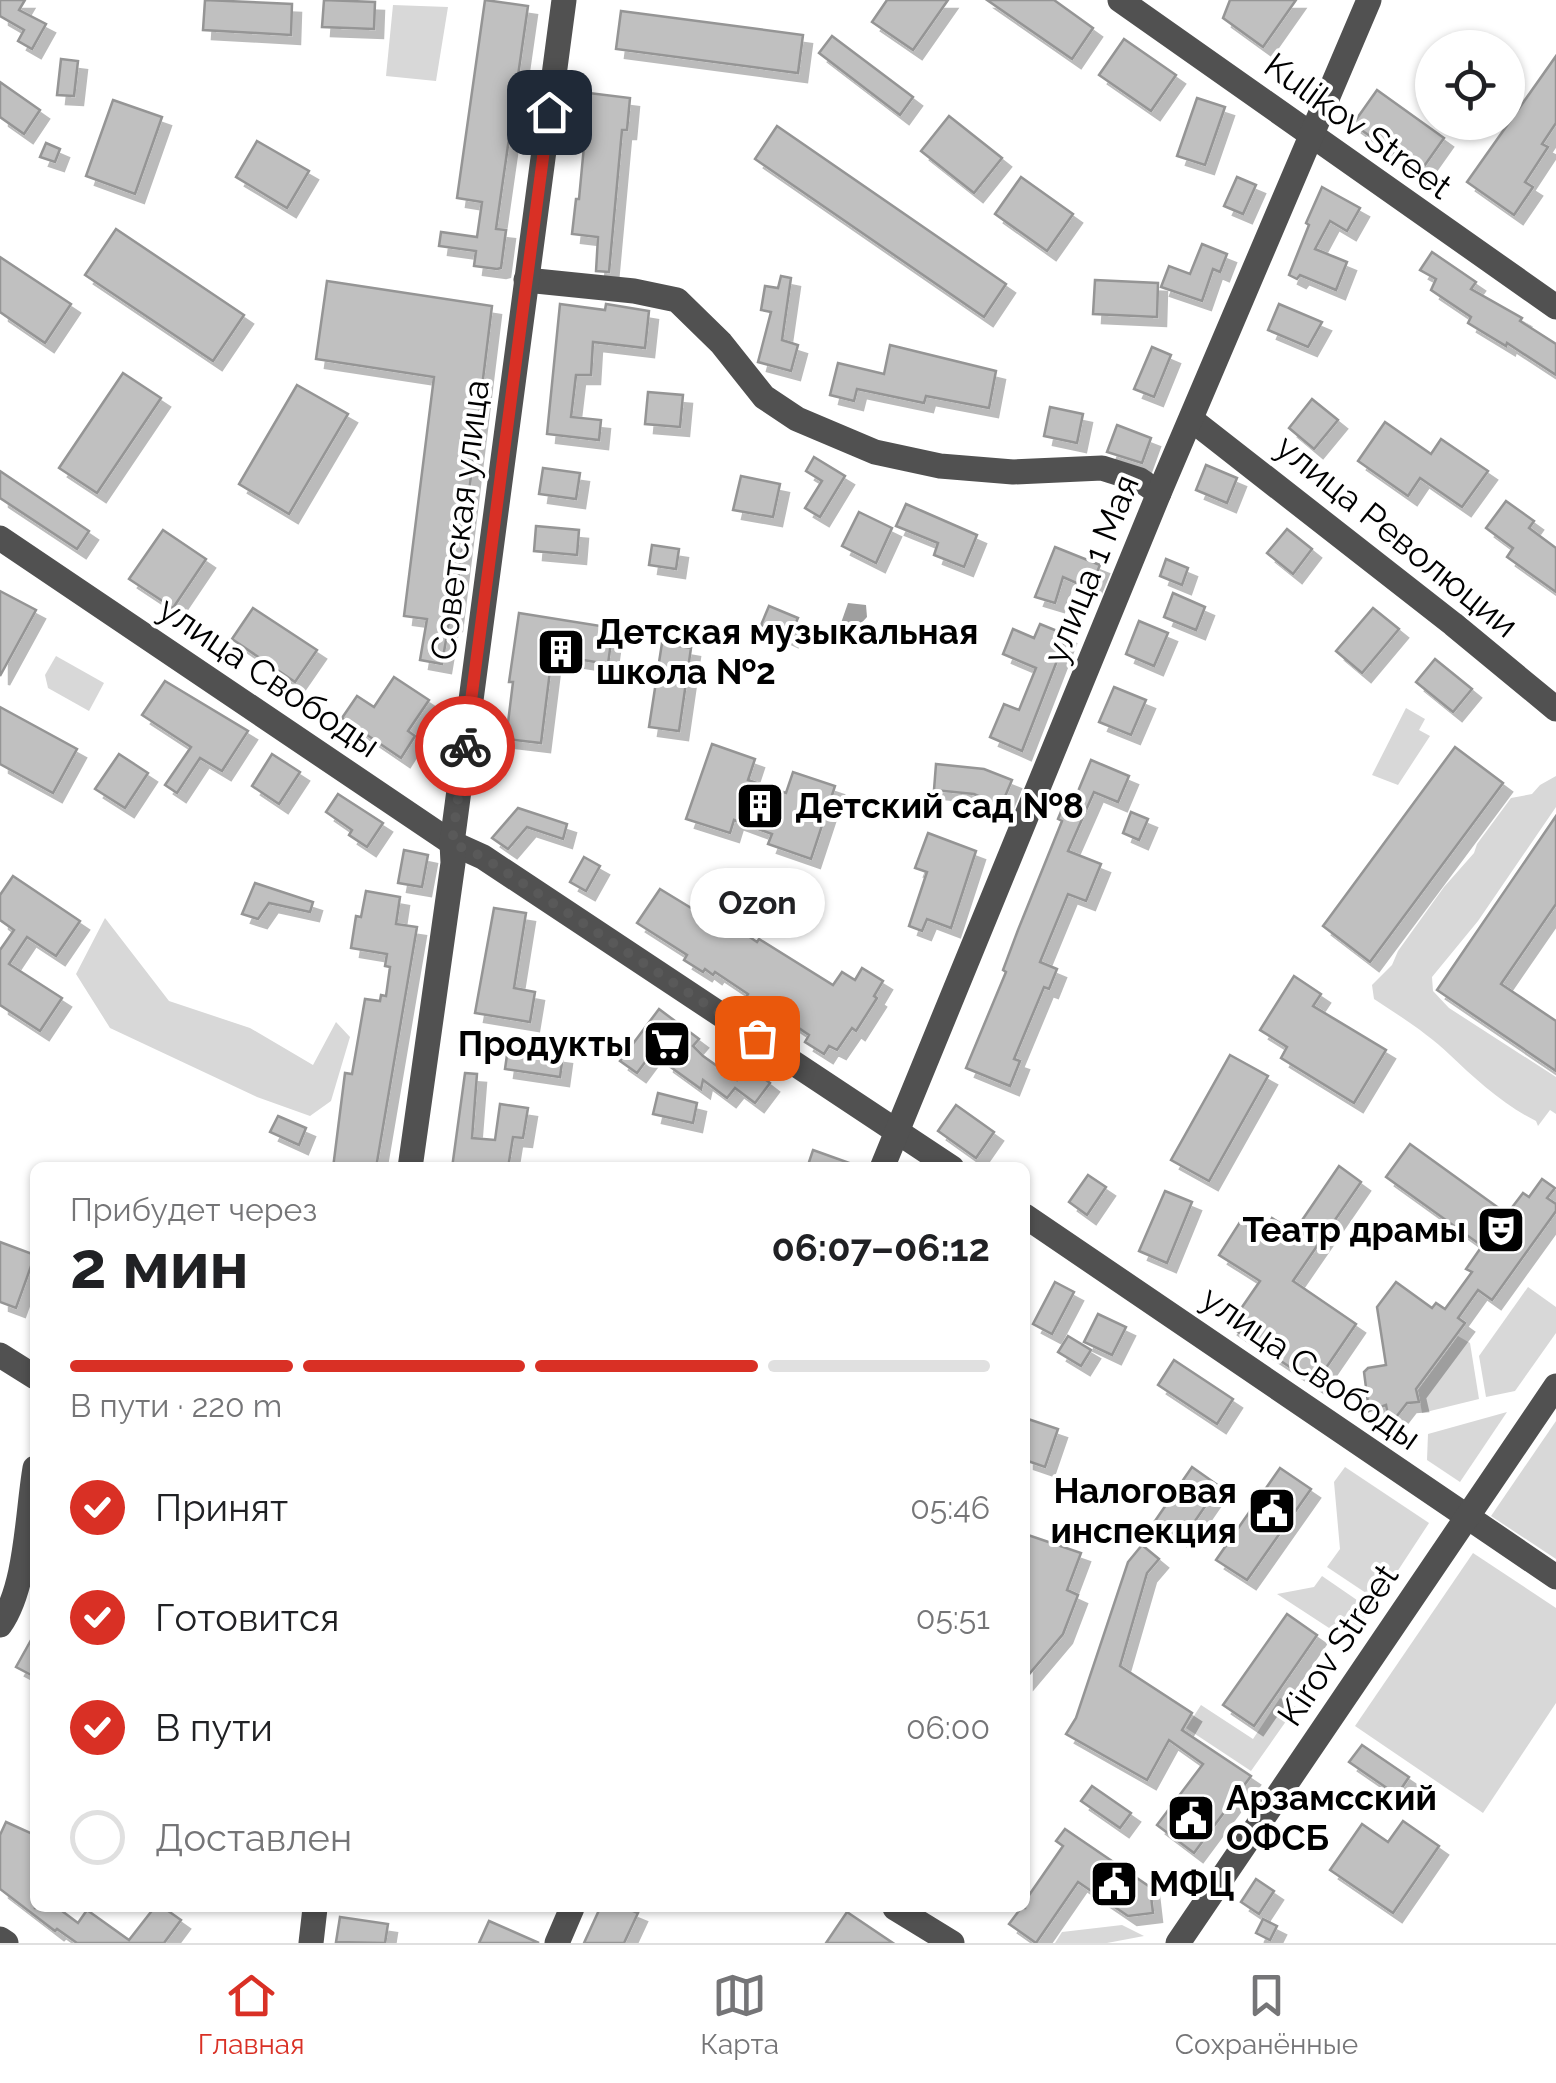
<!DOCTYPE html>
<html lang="ru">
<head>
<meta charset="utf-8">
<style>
	:root { --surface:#fff; --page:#f2f2f2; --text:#202124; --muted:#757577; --line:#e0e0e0; --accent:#d93025 }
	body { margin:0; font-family:Raleway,sans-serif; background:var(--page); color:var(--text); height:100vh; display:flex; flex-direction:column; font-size:38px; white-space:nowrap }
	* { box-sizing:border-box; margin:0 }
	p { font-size:32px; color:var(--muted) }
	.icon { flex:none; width:55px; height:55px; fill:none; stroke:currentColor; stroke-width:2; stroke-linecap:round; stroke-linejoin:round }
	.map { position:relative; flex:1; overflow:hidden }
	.panel { position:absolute; left:30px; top:1162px; width:1000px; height:750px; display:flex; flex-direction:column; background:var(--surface); border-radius:15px; box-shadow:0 2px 8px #0004 }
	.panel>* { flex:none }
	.tools { position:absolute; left:1415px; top:30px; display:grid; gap:20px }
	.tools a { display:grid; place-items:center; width:110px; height:110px; border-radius:50%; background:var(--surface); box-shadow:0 2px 8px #0004; font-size:50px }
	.pin { position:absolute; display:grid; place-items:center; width:85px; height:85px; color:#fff; margin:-42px; border-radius:20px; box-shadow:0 5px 15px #0006 }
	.courier { position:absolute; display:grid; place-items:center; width:100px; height:100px; margin:-50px; border:8px solid #d93025; border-radius:50%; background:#fff; color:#222; box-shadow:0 2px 12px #0007 }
	.bubble { position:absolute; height:70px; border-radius:35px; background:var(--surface); box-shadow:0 2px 8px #0004; font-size:32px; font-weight:700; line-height:70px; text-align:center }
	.head em { font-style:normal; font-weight:700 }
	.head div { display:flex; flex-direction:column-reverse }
	.head { display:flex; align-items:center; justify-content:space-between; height:170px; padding:0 40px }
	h1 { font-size:65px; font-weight:700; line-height:75px }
	.bar { display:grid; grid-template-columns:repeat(4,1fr); gap:15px 10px; align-content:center; height:120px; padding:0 40px }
	.bar i { height:12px; border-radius:8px; background:var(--line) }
	.bar .on { background:var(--accent) }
	.bar p { grid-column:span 4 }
	ol { padding:0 40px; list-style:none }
	li { display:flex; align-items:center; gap:30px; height:110px }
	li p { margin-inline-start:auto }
	li .icon { padding:10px; border-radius:50%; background:var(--accent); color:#fff; stroke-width:4 }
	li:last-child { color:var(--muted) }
	li i { width:55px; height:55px; border:5px solid var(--line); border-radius:50% }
	.dock { display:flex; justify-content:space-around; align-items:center; height:140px; border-top:2px solid var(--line); background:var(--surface); font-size:28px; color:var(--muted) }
	.dock a { display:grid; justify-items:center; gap:5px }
	.dock .on { color:var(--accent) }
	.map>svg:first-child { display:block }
	.green { fill:#d8d8d8 }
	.water { fill:#9f9f9f }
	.building { fill:#c0c0c0; stroke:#959595; stroke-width:2.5; filter:url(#shadow) }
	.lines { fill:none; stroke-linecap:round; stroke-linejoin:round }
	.minor { stroke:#515151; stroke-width:25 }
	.done { stroke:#595959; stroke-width:10; stroke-dasharray:0 18 }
	.route { stroke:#d93025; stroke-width:12 }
	.labels { text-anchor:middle; stroke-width:8; stroke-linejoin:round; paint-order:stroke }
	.street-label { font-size:35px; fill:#000; stroke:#fff }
	.poi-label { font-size:35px; font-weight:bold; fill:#000; stroke:#fff; text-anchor:start }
</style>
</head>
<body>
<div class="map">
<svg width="1556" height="1943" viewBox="0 0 1556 1943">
	<defs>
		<filter id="shadow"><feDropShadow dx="9" dy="9" stdDeviation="0" flood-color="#0004"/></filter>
	</defs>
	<rect width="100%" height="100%" fill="#fff"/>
	<g class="green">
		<path d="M393,5L448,7L436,81L386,76Z"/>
		<path d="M56,656L104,683L89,711L48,688L45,675Z"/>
		<path d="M1406,708L1425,719L1419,730L1430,736L1398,785L1372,775Z"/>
		<path d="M1556,776V807L1478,921L1432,977L1433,991L1449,1008L1556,1077V1114L1550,1110L1538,1126L1536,1121C1505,1106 1474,1078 1450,1055C1427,1033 1400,1016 1374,999L1372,985L1392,965L1398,951L1444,887L1474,853L1477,844L1511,798L1532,794L1540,785Z"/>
		<path d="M105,918L169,1001L250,1028L313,1065L336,1022L350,1037L331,1101L310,1116L257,1097L110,1028L76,974Z"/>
		<path d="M1528,1287L1556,1307V1333L1515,1391L1486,1397L1479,1356Z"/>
		<path d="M1458,1336L1470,1343L1479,1399L1422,1413L1418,1390Z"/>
		<path d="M1507,1412L1460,1482L1427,1460L1428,1434Z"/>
		<path d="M1556,1421V1559L1491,1516Z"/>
		<path d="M1345,1467L1429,1523L1378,1601L1327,1567L1340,1549L1334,1482Z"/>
		<path d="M1473,1553L1556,1608V1703L1483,1813L1355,1726Z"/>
		<path d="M1322,1576L1370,1609L1349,1641L1277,1594L1314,1587Z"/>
		<path d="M1280,1698L1296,1707L1251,1771L1186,1728L1201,1705L1253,1739Z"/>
		<path d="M1122,1925L1144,1936L1107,1943H1055L1062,1932Z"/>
	</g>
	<path class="water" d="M848,603L866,605L867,617L856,629L841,623Z"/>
	<g class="building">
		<path d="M0,0H25L19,10L46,24L32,49L18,41L24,30L0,16Z"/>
		<path d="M205,0L292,4L291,35L203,30Z"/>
		<path d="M324,0L375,2L374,29L322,27Z"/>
		<path d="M485,0L528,6L496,229L506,230L501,268L497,269L474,266L476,251L439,246L441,232L477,237L482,202L457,198Z"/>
		<path d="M887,0H948L913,50L872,22Z"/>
		<path d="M987,0H1054L1093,28L1072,59Z"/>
		<path d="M1230,0H1296L1263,47L1223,18Z"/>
		<path d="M621,11L803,35L798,73L616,49Z"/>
		<path d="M832,36L913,97L900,115L819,53Z"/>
		<path d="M1124,39L1176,75L1151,111L1099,75Z"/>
		<path d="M1556,56V123L1542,144L1548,147L1525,182L1533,187L1514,215L1467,182Z"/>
		<path d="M61,59L78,61L74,96L57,95Z"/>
		<path d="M0,82L40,110L24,134L0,117Z"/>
		<path d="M1377,90L1444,138L1420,172L1353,124Z"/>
		<path d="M589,93L630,98L627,130H622L609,272L596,271L598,237L572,234L576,199H579Z"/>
		<path d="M1197,98L1225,107L1205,165L1177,156Z"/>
		<path d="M113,100L162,117L135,194L86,176Z"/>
		<path d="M949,116L1002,158L974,193L921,151Z"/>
		<path d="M777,126L1006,284L984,317L755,159Z"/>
		<path d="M257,141L309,171L287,208L236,177Z"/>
		<path d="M46,143L60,149L55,162L40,157Z"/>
		<path d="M1021,177L1073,214L1047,251L995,214Z"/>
		<path d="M1237,177L1256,185L1243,214L1224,206Z"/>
		<path d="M1322,187L1360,208L1347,231L1330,221L1315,249L1347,262L1336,290L1300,275L1297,279L1289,275L1309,225L1306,223Z"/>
		<path d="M116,229L244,315L213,361L85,275Z"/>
		<path d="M1202,244L1227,254L1220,272L1213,269L1202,301L1161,287L1169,266L1190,274Z"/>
		<path d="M1432,252L1476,282L1471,289L1522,318L1520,321L1556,344V375L1507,343L1506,346L1468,323L1471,317L1431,290L1436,279L1420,270Z"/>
		<path d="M0,257L71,304L45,343L0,312Z"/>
		<path d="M781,276L791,278L782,340L798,345L791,371L758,362L771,312L761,310L765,286L778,288Z"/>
		<path d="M1095,280L1158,283L1157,317L1093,314Z"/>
		<path d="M327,281L492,306L453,622H449L442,664L420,660L427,619L404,616L434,377L316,359Z"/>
		<path d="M560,304L605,310L606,304L649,311L645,348L593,342L591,375H576L571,417L601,420L599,440L547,434Z"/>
		<path d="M1279,304L1322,322L1308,347L1268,330Z"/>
		<path d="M890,345L996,371L989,408L926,396L924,403L857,389L854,401L830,395L838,363L884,374Z"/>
		<path d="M1152,347L1171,355L1154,397L1134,389Z"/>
		<path d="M123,373L161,398L97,493L59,468Z"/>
		<path d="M297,385L348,414L289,514L239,484Z"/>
		<path d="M648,392L683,395L680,427L645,424Z"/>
		<path d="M1312,399L1338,420L1314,449L1289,428Z"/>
		<path d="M1050,407L1083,414L1077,443L1044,436Z"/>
		<path d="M1385,422L1431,454L1441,439L1488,471L1462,507L1420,478L1408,496L1358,461Z"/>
		<path d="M1117,425L1151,438L1142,463L1107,452Z"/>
		<path d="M814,457L845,476L820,517L805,508L822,481L806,471Z"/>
		<path d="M1206,465L1237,478L1227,503L1196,490Z"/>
		<path d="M543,468L580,473L576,499L539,494Z"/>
		<path d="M0,471L89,531L77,549L0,498Z"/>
		<path d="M741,476L780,484L773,517L733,510Z"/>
		<path d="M1506,501L1534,521L1529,528L1556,548V592L1507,557L1513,548L1486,528Z"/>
		<path d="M906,504L977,535L964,567L934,555L938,543L896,526Z"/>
		<path d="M859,512L892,528L876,563L842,546Z"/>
		<path d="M536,526L579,530L577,555L534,551Z"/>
		<path d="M1287,529L1312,549L1293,574L1267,553Z"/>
		<path d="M163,530L206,559L173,608L129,579Z"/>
		<path d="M652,545L679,549L676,569L649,565Z"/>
		<path d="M1055,547L1100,565L1090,589L1063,577L1055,603L1035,597Z"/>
		<path d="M1166,559L1188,568L1182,585L1160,576Z"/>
		<path d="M0,591L36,610L0,676Z"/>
		<path d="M1173,593L1205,607L1196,630L1164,617Z"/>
		<path d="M769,606L798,618L789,638L761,625Z"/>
		<path d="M253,608L317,650L295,682L232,639Z"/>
		<path d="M1373,608L1399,629L1362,673L1336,651Z"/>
		<path d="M519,613L613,628L608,664L552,655L541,743L506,739L513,682H509Z"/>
		<path d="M1139,621L1168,633L1154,666L1126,654Z"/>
		<path d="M1040,624L1067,635L1022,751L990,737L1004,704L1019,710L1036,668L1003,654L1013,629L1034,638Z"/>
		<path d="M662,643L691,648L679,731L649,727Z"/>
		<path d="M1435,659L1472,689L1453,712L1416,682Z"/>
		<path d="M394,677L429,700L408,731L415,736L401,758L342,718L357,696L374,707Z"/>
		<path d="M165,681L248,731L222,771L200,758L177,793L165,785L191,747L142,715Z"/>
		<path d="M1114,687L1146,700L1131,735L1099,722Z"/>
		<path d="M0,707L77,749L53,793L0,764Z"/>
		<path d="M712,744L755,759L748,780L786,793L793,772L835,786L811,859L768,844L772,834L734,820L730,833L686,819Z"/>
		<path d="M1455,747L1503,783L1370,962L1323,926Z"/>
		<path d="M119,754L148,773L125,808L95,789Z"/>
		<path d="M272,754L300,772L279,804L252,786Z"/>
		<path d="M1091,760L1129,776L1118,802L1094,792L1068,851L1101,864L1086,901L1068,894L1040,962L1057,969L1049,989L1044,987L1014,1059L1020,1061L1010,1086L966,1068L1006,972L1003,970L1018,930L1062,821L1058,819L1067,797L1074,801Z"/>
		<path d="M936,764L984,769L1012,780L1001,806L974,794L934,790Z"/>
		<path d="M338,794L383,823L367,847L349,835L352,830L326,812Z"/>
		<path d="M518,808L567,824L563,839L527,827L508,849L492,838Z"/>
		<path d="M1131,812L1148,819L1139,840L1123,833Z"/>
		<path d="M1556,816V904L1501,984L1556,1021V1071L1437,990Z"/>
		<path d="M928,833L976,851L951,928L927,919L922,931L909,926L927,872L915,868Z"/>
		<path d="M404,850L428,855L422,887L398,883Z"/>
		<path d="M584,857L600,866L586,891L570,882Z"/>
		<path d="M13,876L80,921L56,956L27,937L9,964L62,998L40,1031L0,1005V950L14,930L0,920V895Z"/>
		<path d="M255,883L313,902L310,912L269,903L258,919L242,914Z"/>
		<path d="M660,889L724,928L726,925L733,930L735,927L757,942L759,939L833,985L842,972L855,980L862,968L883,981L874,996L877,998L856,1031L852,1028L837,1050L829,1046L824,1054L805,1042L809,1035L766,1006L763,1012L744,1000L748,994L715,972L713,975L705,969L703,972L684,960L687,955L637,923Z"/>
		<path d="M366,891L400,897L396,924L417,927L376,1168H333L345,1073L352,1074L365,999L380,1001L381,995L386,996L390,967L385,966L387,954L351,948L356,916L361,917Z"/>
		<path d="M494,908L526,913L514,988L535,992L530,1022L475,1013Z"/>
		<path d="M1294,976L1321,994L1313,1006L1386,1050L1354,1103L1281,1058L1287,1047L1260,1030Z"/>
		<path d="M659,1009L699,1039L693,1046L703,1056L737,1080L748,1066L770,1083L755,1103L735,1088L727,1098L703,1080L701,1089L665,1063L674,1023L637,1073L620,1061Z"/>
		<path d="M508,1048L563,1055L560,1077L505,1069Z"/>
		<path d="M1230,1055L1268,1076L1209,1181L1171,1160Z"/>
		<path d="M465,1073L477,1074L472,1138L495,1140L500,1104L528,1108L523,1138L513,1137L508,1168H452Z"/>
		<path d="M658,1093L697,1103L693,1123L653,1114Z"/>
		<path d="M956,1105L994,1132L976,1158L938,1131Z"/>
		<path d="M278,1116L306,1128L299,1145L270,1132Z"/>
		<path d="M1410,1144L1507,1214L1523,1193L1529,1197L1542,1179L1555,1188L1547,1198L1556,1204V1211L1492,1300L1478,1290L1458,1318L1465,1323L1416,1389L1419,1402L1407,1403L1390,1425L1386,1405L1369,1411L1364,1372L1368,1368L1386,1365L1377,1307L1396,1282L1432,1308L1436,1303L1445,1309L1472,1272L1466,1269L1482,1246L1386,1177Z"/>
		<path d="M813,1150L855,1165L854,1168H807Z"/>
		<path d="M1339,1166L1361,1182L1293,1281L1356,1324L1315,1384L1229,1326L1260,1281L1219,1255L1240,1222L1265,1233L1272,1218L1294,1232Z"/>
		<path d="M1088,1175L1106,1187L1087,1215L1069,1202Z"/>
		<path d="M1165,1191L1192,1202L1167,1263L1139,1251Z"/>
		<path d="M0,1242L35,1255L16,1308L0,1302Z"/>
		<path d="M1055,1282L1074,1292L1052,1334L1033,1324Z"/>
		<path d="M1098,1314L1126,1327L1112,1355L1084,1342Z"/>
		<path d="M1068,1336L1091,1350L1081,1366L1058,1352Z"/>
		<path d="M1174,1360L1233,1399L1217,1424L1158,1385Z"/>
		<path d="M1025,1418L1058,1429L1045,1467L1025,1460Z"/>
		<path d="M1192,1467L1219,1486L1182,1540L1155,1521Z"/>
		<path d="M1280,1468L1311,1489L1247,1580L1216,1560Z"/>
		<path d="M1025,1534L1081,1553L1067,1590L1078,1595L1063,1634L1025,1679Z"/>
		<path d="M1142,1545L1159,1559L1147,1573L1120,1666L1192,1713L1182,1730L1251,1776L1194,1853L1157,1825L1203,1764L1169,1740L1147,1780L1066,1734L1076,1718L1128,1562Z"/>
		<path d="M1287,1614L1317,1635L1254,1726L1223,1705Z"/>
		<path d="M35,1633V1677L16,1667Z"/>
		<path d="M1362,1745L1409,1777L1397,1795L1349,1762Z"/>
		<path d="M1092,1786L1131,1813L1120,1828L1081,1801Z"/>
		<path d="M1403,1821L1439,1846L1393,1913L1330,1870L1362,1824L1388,1842Z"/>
		<path d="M6,1822L35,1835V1908H58L78,1923L87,1910L129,1940L154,1908H164L181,1920L164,1943H77L57,1929L55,1931L0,1889V1835Z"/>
		<path d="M1065,1829L1150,1887L1153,1913L1128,1916L1078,1882L1036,1943L1009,1924L1021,1908H1025V1901L1063,1846L1056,1841Z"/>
		<path d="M1256,1879L1274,1891L1259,1914L1241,1902Z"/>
		<path d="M600,1908H626L638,1913L624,1943H584Z"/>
		<path d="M847,1912L893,1943H826Z"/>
		<path d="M340,1917L388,1924L385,1943L336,1942Z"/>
		<path d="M1263,1919L1277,1926L1270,1940L1256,1933Z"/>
		<path d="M489,1921L539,1943H479Z"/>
	</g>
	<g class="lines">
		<g class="minor">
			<path d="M1120,0L1556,307"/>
			<path d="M526,280L634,291L677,300L721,343L764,397L797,419L875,452L940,466L1013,472L1102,468L1140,480L1159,493"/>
			<path d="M1192,420L1453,624L1556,709"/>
			<path d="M0,538L452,843L483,857L952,1168"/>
			<path d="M410,1168L453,863L452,843L564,0"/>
			<path d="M882,1168L1159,493L1369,0"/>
			<path d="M1025,1216L1556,1577"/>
			<path d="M0,1355L35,1377"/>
			<path d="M0,1625C27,1587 27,1515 35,1468"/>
			<path d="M895,1908L952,1943"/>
			<path d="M0,1939L6,1943"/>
			<path d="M311,1943L315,1908"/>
			<path d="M557,1943L572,1908"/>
			<path d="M1178,1943L1556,1386"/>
		</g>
	</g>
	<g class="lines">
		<path class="done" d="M465,746L452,843L483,857L757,1038"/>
		<path class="route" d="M465,746L549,112"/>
	</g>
	<defs>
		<g id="building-square" transform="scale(2.5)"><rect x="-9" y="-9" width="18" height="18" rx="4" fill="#000" stroke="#fff"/><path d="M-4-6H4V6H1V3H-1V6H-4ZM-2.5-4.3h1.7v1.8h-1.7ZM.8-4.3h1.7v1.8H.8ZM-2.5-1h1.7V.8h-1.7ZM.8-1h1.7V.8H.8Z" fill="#fff"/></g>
		<g id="supermarket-square" transform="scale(2.5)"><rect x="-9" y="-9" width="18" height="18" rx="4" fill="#000" stroke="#fff"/><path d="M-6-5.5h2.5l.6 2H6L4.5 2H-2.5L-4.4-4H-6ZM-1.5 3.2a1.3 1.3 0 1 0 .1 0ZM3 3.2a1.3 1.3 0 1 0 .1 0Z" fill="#fff"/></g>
		<g id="theatre-square" transform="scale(2.5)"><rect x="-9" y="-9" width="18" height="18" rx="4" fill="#000" stroke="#fff"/><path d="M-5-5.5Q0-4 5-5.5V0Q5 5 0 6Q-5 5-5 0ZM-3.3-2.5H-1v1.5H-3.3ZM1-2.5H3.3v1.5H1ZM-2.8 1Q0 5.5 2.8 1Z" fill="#fff"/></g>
		<g id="civic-square" transform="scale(2.5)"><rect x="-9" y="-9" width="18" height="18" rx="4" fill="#000" stroke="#fff"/><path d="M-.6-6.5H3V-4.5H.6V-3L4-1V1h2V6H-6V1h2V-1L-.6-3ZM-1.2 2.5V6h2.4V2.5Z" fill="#fff"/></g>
	</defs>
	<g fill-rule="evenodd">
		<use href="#building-square" x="561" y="652"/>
		<use href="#building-square" x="760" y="806"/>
		<use href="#supermarket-square" x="667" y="1044"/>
		<use href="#theatre-square" x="1501" y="1230"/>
		<use href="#civic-square" x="1272" y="1511"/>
		<use href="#civic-square" x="1191" y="1818"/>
		<use href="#civic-square" x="1114" y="1884"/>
	</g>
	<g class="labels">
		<g class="street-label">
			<text transform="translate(1358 126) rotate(36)" y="12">Kulikov Street</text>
			<text transform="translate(460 520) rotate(-83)" y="12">Советская улица</text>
			<text transform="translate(1397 536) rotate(39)" y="12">улица Революции</text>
			<text transform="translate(1091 569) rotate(-68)" y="12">улица 1 Мая</text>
			<text transform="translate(269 677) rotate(34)" y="12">улица Свободы</text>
			<text transform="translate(1311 1368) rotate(35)" y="12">улица Свободы</text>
			<text transform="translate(1338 1645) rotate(-56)" y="12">Kirov Street</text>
		</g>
		<g class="poi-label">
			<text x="596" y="644">Детская музыкальная<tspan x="596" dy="40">школа №2</tspan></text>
			<text x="795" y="818">Детский сад №8</text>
			<text x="632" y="1056" text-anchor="end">Продукты</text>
			<text x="1466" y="1242" text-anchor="end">Театр драмы</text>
			<text x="1237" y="1503" text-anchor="end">Налоговая<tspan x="1237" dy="40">инспекция</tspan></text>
			<text x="1226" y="1810">Арзамсский<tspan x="1226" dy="40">ОФСБ</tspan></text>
			<text x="1149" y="1896">МФЦ</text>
		</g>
	</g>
</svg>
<div class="tools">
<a><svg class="icon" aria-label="locate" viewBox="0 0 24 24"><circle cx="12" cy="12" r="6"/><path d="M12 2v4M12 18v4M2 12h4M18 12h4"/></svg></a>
</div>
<div class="pin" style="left:757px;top:1038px;background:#ea580c"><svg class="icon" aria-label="bag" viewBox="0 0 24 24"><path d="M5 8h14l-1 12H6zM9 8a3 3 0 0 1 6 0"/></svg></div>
<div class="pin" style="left:549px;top:112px;background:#1f2937"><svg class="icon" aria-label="home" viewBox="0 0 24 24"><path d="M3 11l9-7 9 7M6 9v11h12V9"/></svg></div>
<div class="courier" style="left:465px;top:746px"><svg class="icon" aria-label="bike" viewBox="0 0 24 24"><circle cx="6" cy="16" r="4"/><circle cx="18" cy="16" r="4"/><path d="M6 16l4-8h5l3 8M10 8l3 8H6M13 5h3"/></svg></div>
<div class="bubble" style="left:690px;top:868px;width:135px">Ozon</div>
<section class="panel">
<div class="head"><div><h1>2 мин</h1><p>Прибудет через</p></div><em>06:07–06:12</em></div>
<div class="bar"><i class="on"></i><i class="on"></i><i class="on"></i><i></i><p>В пути · 220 m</p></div>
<ol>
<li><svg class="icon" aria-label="check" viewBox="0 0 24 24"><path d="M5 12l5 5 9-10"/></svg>Принят<p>05:46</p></li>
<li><svg class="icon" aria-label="check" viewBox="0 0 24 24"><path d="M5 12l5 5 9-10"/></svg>Готовится<p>05:51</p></li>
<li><svg class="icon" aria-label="check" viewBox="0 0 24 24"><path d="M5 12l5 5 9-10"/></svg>В пути<p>06:00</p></li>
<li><i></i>Доставлен</li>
</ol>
</section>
</div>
<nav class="dock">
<a class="on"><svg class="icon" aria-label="home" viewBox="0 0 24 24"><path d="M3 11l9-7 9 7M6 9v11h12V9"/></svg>Главная</a>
<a><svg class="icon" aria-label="map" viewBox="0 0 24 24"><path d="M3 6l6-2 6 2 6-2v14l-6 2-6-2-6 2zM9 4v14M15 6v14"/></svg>Карта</a>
<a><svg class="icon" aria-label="saved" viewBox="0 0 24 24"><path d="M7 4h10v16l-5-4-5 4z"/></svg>Сохранённые</a>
</nav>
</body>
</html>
